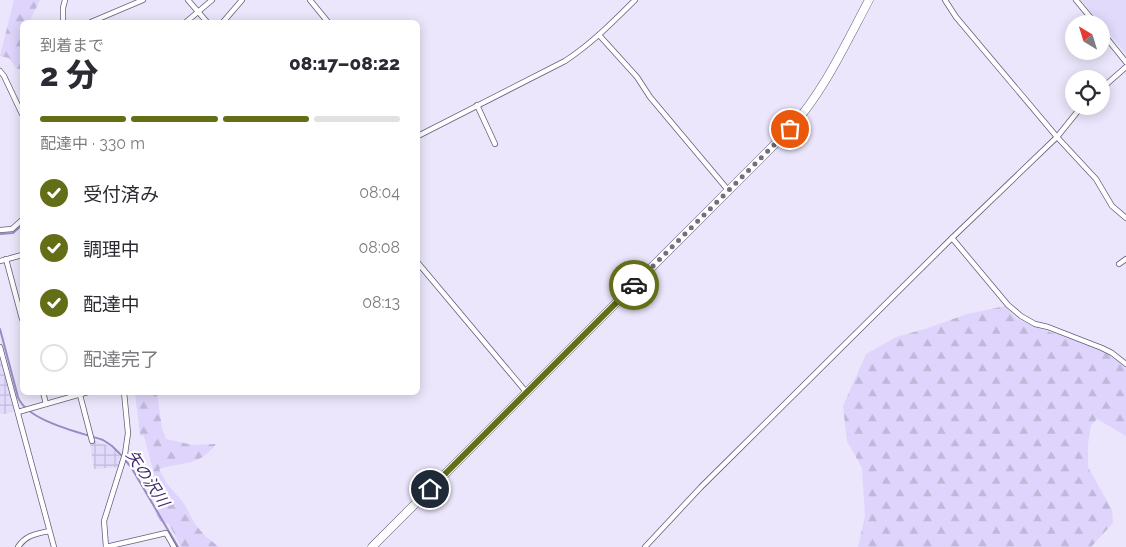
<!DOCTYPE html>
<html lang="ja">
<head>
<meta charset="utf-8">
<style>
	:root { --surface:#fff; --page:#f7f7f7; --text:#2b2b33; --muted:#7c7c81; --line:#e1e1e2; --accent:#636e16 }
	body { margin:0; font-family:Raleway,"Noto Sans JP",sans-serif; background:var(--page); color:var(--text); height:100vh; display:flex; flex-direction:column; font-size:19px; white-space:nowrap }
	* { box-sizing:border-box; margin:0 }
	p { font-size:16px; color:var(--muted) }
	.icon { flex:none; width:28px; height:28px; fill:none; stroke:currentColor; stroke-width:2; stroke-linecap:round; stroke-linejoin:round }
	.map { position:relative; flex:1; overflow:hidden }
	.details { position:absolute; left:20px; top:20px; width:400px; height:375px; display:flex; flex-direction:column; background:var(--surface); border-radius:8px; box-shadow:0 2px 12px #0003 }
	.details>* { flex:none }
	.needle { width:32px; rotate:322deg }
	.tools { position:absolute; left:1065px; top:15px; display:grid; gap:10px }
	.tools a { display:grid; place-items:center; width:45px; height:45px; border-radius:50%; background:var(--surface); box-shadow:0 2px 12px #0003; font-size:25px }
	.pin { position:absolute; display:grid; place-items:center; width:42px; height:42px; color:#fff; margin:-21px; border:2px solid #fff; border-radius:50%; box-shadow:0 1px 5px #0007 }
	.courier { position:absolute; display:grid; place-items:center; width:50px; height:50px; margin:-25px; border:4px solid #636e16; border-radius:50%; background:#fff; color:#222; box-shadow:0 1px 6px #0007 }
	.summary em { font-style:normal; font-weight:800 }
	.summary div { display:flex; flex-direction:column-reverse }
	.summary { display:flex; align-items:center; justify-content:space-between; height:85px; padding:0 20px }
	h1 { font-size:32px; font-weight:800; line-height:38px }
	.bar { display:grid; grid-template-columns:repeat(4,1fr); gap:8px 5px; align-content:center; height:60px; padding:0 20px }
	.bar i { height:6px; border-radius:4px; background:var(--line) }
	.bar .selected { background:var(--accent) }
	.bar p { grid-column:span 4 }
	ol { padding:0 20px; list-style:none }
	li { display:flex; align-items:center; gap:15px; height:55px }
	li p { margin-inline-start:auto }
	li .icon { padding:5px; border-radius:50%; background:var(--accent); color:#fff; stroke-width:4 }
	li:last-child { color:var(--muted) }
	li i { width:28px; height:28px; border:2px solid var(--line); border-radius:50% }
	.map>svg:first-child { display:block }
	.built { fill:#e2dafb }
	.industrial { fill:url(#industrial-grid) }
	.forest { fill:url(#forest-firs) }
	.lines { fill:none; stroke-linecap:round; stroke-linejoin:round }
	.stream { stroke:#9a8bc5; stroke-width:2 }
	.street-casing { stroke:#655e7b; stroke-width:6 }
	.primary-casing { stroke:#655e7b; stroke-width:9 }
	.street { stroke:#fff; stroke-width:4.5 }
	.primary { stroke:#fff; stroke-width:8 }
	.done { stroke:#726e7e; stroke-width:5; stroke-dasharray:0 9 }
	.route { stroke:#636e16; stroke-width:6 }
	.labels { text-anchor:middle; stroke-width:4.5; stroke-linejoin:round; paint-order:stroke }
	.water-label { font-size:16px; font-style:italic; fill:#432a70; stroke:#fff }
</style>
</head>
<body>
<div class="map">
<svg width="1126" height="547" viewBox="0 0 1126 547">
	<defs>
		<pattern id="industrial-grid" width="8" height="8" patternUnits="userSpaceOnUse" patternTransform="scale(1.25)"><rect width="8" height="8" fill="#e2dafb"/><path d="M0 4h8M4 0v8" fill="none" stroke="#c2bbd8"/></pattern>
		<pattern id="forest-firs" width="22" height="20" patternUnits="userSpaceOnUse" patternTransform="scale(1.25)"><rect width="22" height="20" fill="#dfd5fc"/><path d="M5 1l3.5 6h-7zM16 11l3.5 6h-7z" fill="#c0b7d9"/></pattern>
	</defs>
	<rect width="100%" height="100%" fill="#ebe6fb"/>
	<path class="built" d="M1081,0H1126V54Z"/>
	<g class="industrial">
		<path d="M0,354L15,411L5,414H0Z"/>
		<path d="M89,438L111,447L119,455L122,459L119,467L94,469Z"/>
	</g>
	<g class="forest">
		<path d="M14,0H40L29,22H22V69H17L9,58L0,56Z"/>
		<path d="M1005,306L1016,318L1035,327L1090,345L1126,362V436L1097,419L1091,425L1088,444V467L1112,510L1113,523L1091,547H858L865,516L862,468L847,441L843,406L866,354L896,337L925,329L967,314Z"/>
		<path d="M135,393H157L162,428L166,439L193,445L216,444C200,466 182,462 159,469L167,484L183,502L195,524L205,536L219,547H181L169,524L161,522L155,512L160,504L150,492L144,479L155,477L144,436L140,435Z"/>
	</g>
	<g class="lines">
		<g class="stream">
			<path d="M0,234L13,233L22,225"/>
			<path d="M0,329L18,397C27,421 79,432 103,440L112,446L122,456"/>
			<path d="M125,460L131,467L178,547"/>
		</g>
		<g class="street-casing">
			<g id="street">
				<path d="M188,0L207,22"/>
				<path d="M310,0L328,22"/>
				<path d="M945,0L956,17L1057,137L1096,179L1112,206L1126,218"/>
				<path d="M1076,0L1096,24"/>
				<path d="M63,22V8L65,0"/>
				<path d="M91,22L143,0"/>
				<path d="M186,22L212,0"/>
				<path d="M223,22L242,0"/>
				<path d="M1101,31L1126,62"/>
				<path d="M599,35L637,77L650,97L728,190"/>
				<path d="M0,71L4,76L22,114"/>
				<path d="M1101,89L1126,67"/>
				<path d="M477,105L495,144"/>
				<path d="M418,136L565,61C591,44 613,22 635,0"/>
				<path d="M0,230L12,229L22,220"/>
				<path d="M952,238L1008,305L1021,316L1035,324L1048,327L1102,348L1112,353L1126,364"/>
				<path d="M6,259L22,319"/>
				<path d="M0,261L22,255"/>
				<path d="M418,263L527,393"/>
				<path d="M1119,264L1126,259"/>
				<path d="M0,347L54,547"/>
				<path d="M43,392L46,404"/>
				<path d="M80,395L92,441"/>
				<path d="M18,412L88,392"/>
				<path d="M18,547C26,535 36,534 49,531"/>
				<path d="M106,547L104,521L125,454L128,433L124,392"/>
				<path d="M106,547L166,533L174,547"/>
				<path d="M645,547L701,487L952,238L1057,137L1082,106"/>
			</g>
		</g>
		<g class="primary-casing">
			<path id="primary" d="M372,547L790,129C824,91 845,45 869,0"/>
		</g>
		<use href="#street" class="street"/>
		<use href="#primary" class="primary"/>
	</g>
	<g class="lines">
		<path class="done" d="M634,285L790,129"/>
		<path class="route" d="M430,489L634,285"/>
	</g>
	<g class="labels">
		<g class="water-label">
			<text transform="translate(148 478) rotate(57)" y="6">矢の沢川</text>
		</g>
	</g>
</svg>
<div class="tools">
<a><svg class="needle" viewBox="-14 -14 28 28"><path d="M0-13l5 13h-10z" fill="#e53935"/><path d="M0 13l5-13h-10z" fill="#7c7c81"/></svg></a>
<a><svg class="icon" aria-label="locate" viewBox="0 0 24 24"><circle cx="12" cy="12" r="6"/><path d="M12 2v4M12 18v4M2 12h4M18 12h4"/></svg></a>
</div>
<div class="pin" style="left:790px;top:129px;background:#ea580c"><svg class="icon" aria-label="bag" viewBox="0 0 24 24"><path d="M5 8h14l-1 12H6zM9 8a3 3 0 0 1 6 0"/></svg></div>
<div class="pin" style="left:430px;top:489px;background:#1f2937"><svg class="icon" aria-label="home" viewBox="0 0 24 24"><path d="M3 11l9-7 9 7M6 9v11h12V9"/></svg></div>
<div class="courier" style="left:634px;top:285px"><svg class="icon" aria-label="car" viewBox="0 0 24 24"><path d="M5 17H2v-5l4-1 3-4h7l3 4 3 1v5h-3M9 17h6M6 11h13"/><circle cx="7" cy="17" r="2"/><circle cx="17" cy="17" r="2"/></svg></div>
<section class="details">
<div class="summary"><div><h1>2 分</h1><p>到着まで</p></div><em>08:17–08:22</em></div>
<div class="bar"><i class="selected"></i><i class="selected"></i><i class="selected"></i><i></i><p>配達中 · 330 m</p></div>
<ol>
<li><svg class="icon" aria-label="check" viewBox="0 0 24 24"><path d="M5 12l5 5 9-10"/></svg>受付済み<p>08:04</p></li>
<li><svg class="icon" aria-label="check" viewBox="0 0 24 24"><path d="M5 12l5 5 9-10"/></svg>調理中<p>08:08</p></li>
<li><svg class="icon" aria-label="check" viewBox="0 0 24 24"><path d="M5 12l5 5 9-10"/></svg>配達中<p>08:13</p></li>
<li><i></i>配達完了</li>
</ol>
</section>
</div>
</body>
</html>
